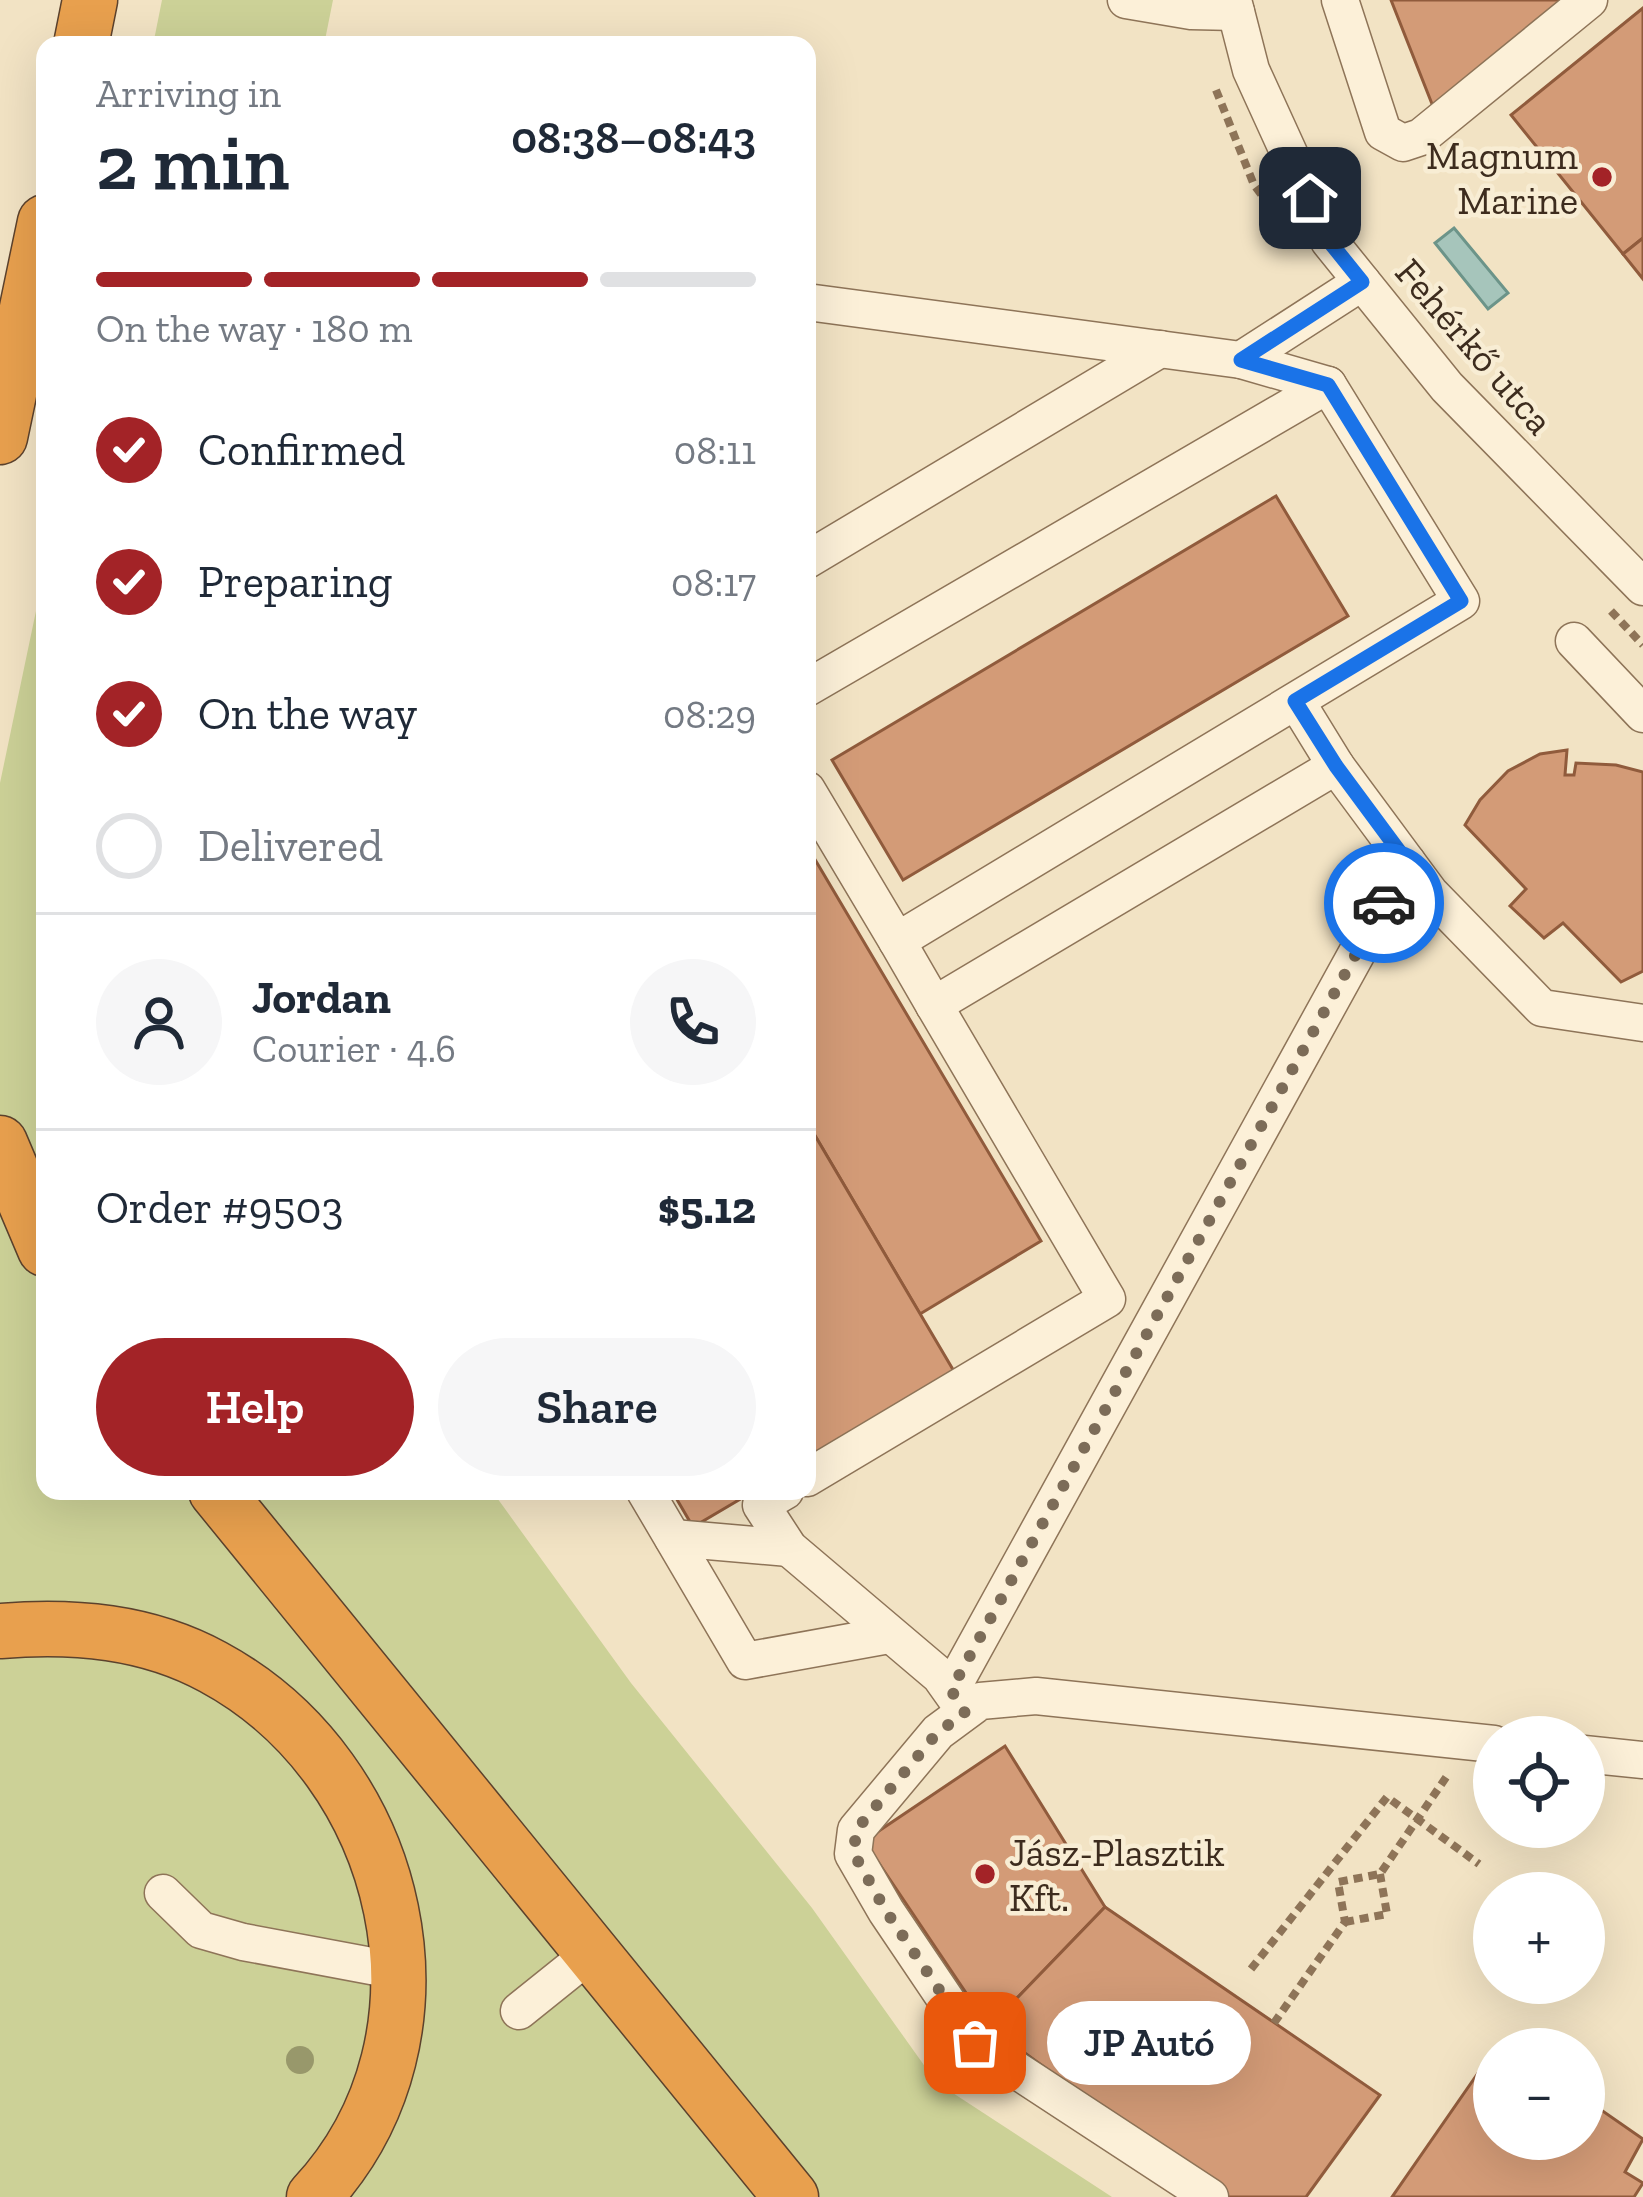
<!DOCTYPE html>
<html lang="en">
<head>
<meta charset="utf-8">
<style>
	:root { --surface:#fff; --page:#f6f6f7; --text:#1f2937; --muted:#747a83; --line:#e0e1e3; --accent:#a32327 }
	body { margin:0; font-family:"Zilla Slab",serif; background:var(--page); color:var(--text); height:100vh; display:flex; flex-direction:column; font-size:45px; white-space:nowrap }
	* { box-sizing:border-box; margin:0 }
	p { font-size:39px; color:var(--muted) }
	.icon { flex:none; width:66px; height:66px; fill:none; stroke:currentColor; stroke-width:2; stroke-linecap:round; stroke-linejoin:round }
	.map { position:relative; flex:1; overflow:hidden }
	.details { position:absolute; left:36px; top:36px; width:780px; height:1464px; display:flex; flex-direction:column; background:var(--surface); border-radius:24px; box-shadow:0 12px 48px #0002 }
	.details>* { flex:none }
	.tools { position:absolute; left:1473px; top:1716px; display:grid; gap:24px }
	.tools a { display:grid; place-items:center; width:132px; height:132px; border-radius:50%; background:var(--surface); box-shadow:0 12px 48px #0002; font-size:60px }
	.pin { position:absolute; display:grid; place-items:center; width:102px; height:102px; color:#fff; margin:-51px; border-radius:24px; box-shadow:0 6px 18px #0006 }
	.courier { position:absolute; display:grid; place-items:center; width:120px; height:120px; margin:-60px; border:9px solid #1a73e8; border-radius:50%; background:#fff; color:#222; box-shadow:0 3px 15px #0007 }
	.bubble { position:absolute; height:84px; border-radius:42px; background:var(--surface); box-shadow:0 12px 48px #0002; font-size:39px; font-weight:600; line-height:84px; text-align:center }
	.head em { font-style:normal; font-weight:600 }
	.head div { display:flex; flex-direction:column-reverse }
	.head { display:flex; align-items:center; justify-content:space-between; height:204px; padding:0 60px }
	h1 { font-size:78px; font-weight:600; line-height:90px }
	.bar { display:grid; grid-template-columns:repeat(4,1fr); gap:18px 12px; align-content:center; height:144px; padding:0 60px }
	.bar i { height:15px; border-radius:9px; background:var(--line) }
	.bar .on { background:var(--accent) }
	.bar p { grid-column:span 4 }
	.line { display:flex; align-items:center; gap:30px; padding:0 60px; border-top:3px solid var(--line) }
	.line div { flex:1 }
	.round { display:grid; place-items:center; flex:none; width:126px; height:126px; border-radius:63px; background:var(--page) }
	ol { padding:0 60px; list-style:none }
	li { display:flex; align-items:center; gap:36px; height:132px }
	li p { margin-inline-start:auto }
	li .icon { padding:12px; border-radius:50%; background:var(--accent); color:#fff; stroke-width:4 }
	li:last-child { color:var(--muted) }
	li i { width:66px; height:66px; border:6px solid var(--line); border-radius:50% }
	.primary-button { display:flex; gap:24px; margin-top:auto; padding:24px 60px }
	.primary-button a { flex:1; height:138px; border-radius:72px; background:var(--accent); color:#fff; font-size:48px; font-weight:600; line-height:138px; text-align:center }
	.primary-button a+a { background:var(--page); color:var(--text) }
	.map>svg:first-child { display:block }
	.green { fill:#ccd197 }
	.water { fill:#a6c5bb; stroke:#6c9489; stroke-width:3 }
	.building { fill:#d39b77; stroke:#905b3c; stroke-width:3 }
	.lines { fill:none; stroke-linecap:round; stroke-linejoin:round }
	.minor-casing { stroke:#8e7458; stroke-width:39 }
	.highway-casing { stroke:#5c422d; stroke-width:57 }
	.path { stroke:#8e7458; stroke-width:8; stroke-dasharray:9 6; stroke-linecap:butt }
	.minor { stroke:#fcf0d8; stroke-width:36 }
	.highway { stroke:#e8a04e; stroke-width:54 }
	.tree { fill:#98986b }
	.done { stroke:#7c6c58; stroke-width:12; stroke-dasharray:0 21.6 }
	.route { stroke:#1a73e8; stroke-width:15 }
	.poi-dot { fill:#a32327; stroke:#f8edd4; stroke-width:4.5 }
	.labels { text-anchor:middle; stroke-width:9; stroke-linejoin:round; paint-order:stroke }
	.poi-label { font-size:39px; fill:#3d2c1e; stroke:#f8edd4; text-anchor:end }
	.street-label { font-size:39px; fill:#3d2c1e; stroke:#f8edd4 }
</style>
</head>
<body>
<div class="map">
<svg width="1643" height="2197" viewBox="0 0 1643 2197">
	<rect width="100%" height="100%" fill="#f2e3c4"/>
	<g class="green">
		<path d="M162,0H333L324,45H153Z"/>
		<path d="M45,568V1491H492L631,1683L812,1908L936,2082L1112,2197H0V783Z"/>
	</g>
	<path class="water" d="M1454,228L1508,293L1488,309L1435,243Z"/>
	<g class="building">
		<path d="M1391,0H1563L1434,109Z"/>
		<path d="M1643,8V238L1623,254L1511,115Z"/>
		<path d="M1643,238V279L1623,254Z"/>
		<path d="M1276,496L1348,616L903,880L832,760Z"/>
		<path d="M1567,750L1565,775H1574L1576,763L1616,765L1643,772V971L1621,982L1563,923L1544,938L1510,906L1526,889L1465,825L1480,800L1508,771L1540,754Z"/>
		<path d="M807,846L1041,1241L920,1314L807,1122Z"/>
		<path d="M807,1122L955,1373L807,1460Z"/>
		<path d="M672,1491H754L693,1527Z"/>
		<path d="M1005,1746L1105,1907L989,2027L864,1841Z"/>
		<path d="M1105,1907L1380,2095L1306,2197H1223L989,2027Z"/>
		<path d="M1494,2050V2139H1584V2098L1643,2139L1625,2172L1643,2183L1634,2197H1392Z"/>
	</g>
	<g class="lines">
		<g class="minor-casing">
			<g id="minor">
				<path d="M1126,0L1191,11L1236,12"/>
				<path d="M1233,0L1251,70L1329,241L1447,387L1643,587"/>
				<path d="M1340,0L1383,132L1403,143L1421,137L1589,0"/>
				<path d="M807,302L1241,360L1362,282"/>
				<path d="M807,560L1160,349"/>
				<path d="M1574,641L1643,714"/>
				<path d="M807,688L1328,385L1241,360"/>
				<path d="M1336,766L1430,893L1542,1008L1643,1023"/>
				<path d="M807,790L897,941L1461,601L1328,385"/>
				<path d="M897,941L934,1005L1336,766L1296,701"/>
				<path d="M807,1478L1107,1299L934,1005"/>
				<path d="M645,1491L745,1661L889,1635"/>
				<path d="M785,1491L761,1505L789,1548L940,1676L962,1707"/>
				<path d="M673,1538L789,1548"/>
				<path d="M951,1690L1407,862"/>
				<path d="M1584,1754L1643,1760"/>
				<path d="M163,1893L201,1930L243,1942L398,1971"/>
				<path d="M519,2011L590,1954"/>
				<path d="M1210,2197L975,2043L886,1911L853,1854L856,1830L938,1732L980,1701L1036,1696L1494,1744"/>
			</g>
		</g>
		<g class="highway-casing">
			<g id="highway">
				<path d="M81,45L90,0"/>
				<path d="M0,437L45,222"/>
				<path d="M0,1143L45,1249"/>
				<path d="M216,1491L791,2197"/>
				<path d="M0,1631C74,1625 147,1631 213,1667C402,1769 465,2035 314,2197"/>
			</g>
		</g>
		<g class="path">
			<path d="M1216,90L1254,185L1270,206"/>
			<path d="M1611,611L1643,645"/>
			<path d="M1345,1922L1387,1914L1380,1874"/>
			<path d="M1251,1969L1387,1797L1479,1864"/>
			<path d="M1274,2023L1345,1922L1338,1882L1380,1874L1449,1773"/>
		</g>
		<use href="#minor" class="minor"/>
		<use href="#highway" class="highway"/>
	</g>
	<circle class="tree" cx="300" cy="2060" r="14"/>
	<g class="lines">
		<path class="done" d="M975,2043L886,1911L854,1854L856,1830L938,1732L965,1713L951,1690L1384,903"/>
		<path class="route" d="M1310,198L1329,241L1362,282L1241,360L1328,385L1461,601L1295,701L1336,766L1407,862L1384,903"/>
	</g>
	<g class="poi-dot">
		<circle cx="1602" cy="177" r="12"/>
		<circle cx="985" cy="1874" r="12"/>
	</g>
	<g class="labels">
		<g class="poi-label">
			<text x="1578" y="169">Magnum<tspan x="1578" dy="45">Marine</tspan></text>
			<text x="1009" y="1866" text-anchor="start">Jász-Plasztik<tspan x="1009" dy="45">Kft.</tspan></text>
		</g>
		<g class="street-label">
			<text transform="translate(1475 346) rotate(49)" y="14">Fehérkő utca</text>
		</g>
	</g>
</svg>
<div class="tools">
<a><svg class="icon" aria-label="locate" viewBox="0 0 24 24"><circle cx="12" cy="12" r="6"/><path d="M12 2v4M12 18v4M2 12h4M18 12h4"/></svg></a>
<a>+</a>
<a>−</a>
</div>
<div class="pin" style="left:975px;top:2043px;background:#ea580c"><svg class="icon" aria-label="bag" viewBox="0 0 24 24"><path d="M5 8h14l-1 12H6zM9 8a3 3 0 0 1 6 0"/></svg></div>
<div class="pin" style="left:1310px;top:198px;background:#1f2937"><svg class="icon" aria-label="home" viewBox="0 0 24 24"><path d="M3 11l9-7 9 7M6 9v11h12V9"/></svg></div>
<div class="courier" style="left:1384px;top:903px"><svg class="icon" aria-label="car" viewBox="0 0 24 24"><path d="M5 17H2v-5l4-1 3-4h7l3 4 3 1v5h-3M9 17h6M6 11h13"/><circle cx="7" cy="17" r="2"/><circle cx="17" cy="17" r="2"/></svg></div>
<div class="bubble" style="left:1047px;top:2001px;width:204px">JP Autó</div>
<section class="details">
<div class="head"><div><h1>2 min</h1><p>Arriving in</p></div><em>08:38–08:43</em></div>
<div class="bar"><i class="on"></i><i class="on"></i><i class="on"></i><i></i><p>On the way · 180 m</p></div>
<ol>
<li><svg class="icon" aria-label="check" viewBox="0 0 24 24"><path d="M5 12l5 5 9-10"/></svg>Confirmed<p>08:11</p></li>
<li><svg class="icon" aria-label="check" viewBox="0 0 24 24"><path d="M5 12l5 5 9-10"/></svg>Preparing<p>08:17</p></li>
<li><svg class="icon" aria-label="check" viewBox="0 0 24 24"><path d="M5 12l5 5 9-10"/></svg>On the way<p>08:29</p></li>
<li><i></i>Delivered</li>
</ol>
<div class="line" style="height:216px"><a class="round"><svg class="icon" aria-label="person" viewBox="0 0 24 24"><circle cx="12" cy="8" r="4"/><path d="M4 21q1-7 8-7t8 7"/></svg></a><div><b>Jordan</b><p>Courier · 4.6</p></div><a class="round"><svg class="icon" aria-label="phone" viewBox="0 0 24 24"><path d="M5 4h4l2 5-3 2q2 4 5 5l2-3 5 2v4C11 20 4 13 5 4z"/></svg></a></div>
<div class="line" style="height:156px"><div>Order #9503</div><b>$5.12</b></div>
<div class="primary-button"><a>Help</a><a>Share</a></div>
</section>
</div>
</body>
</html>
